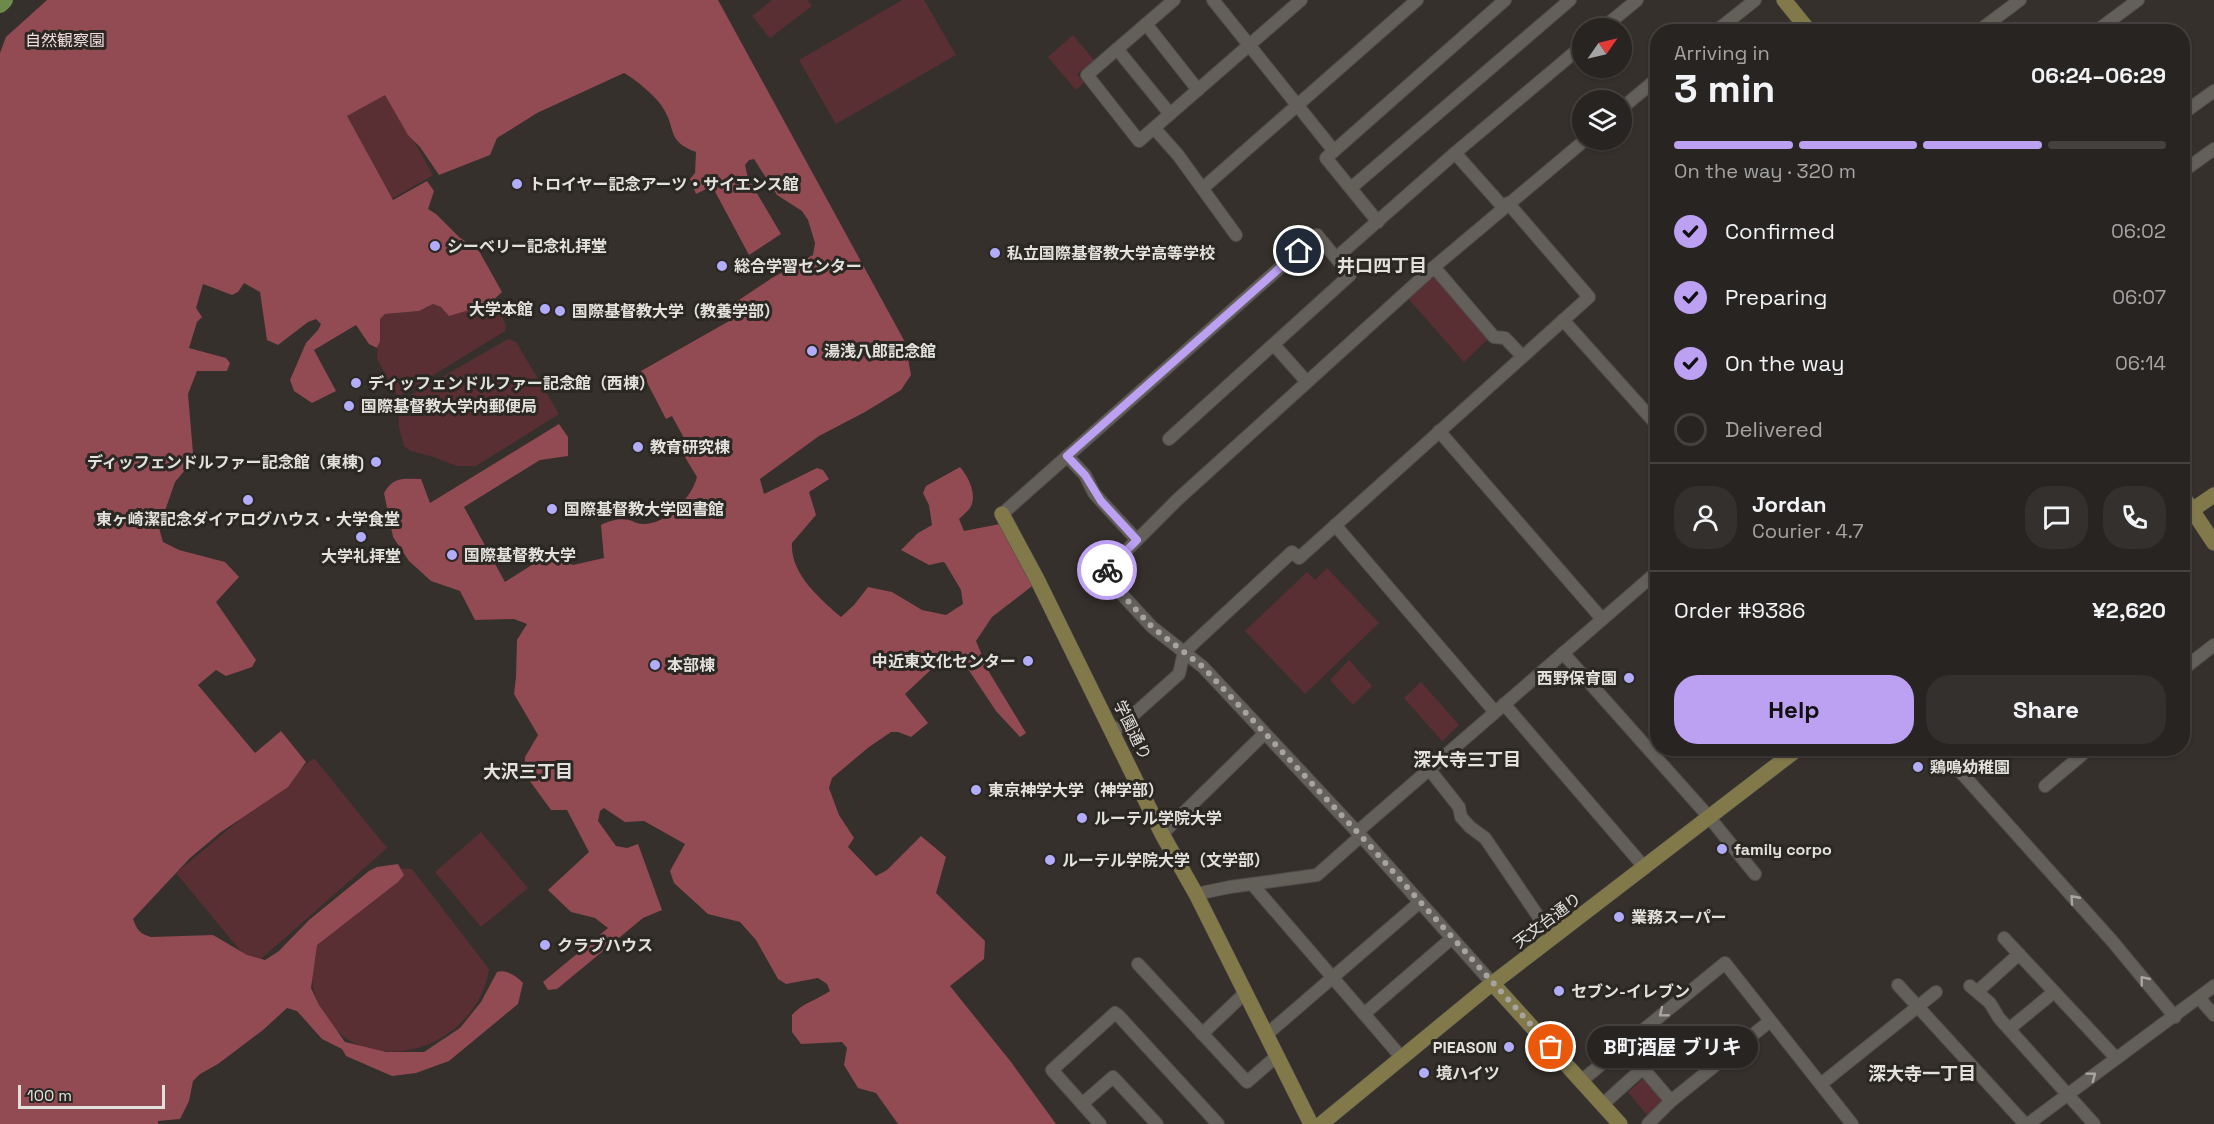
<!DOCTYPE html>
<html lang="en">
<head>
<meta charset="utf-8">
<style>
	:root { --surface:#282421; --page:#34302e; --text:#f1f3f6; --muted:#a5a4a5; --line:#44413f; --accent:#bca0f2 }
	body { margin:0; font-family:"Space Grotesk","Noto Sans JP",sans-serif; background:var(--page); color:var(--text); height:100vh; display:flex; flex-direction:column; font-size:22px; white-space:nowrap }
	* { box-sizing:border-box; margin:0 }
	p { font-size:20px; color:var(--muted) }
	.icon { flex:none; width:33px; height:33px; fill:none; stroke:currentColor; stroke-width:2; stroke-linecap:round; stroke-linejoin:round }
	.map { position:relative; flex:1; overflow:hidden }
	.drawer { position:absolute; left:1650px; top:24px; width:540px; height:732px; display:flex; flex-direction:column; background:var(--surface); border-radius:24px; box-shadow:0 2px 4px #0004,0 0 0 2px var(--line) }
	.drawer>* { flex:none }
	.needle { width:39px; rotate:56deg }
	.buttons { position:absolute; left:1572px; top:18px; display:grid; gap:12px }
	.buttons a { display:grid; place-items:center; width:60px; height:60px; border-radius:50%; background:var(--surface); box-shadow:0 2px 4px #0004,0 0 0 2px var(--line); font-size:30px }
	.scale { position:absolute; left:18px; bottom:15px; width:147px; box-sizing:border-box; padding-left:6px; border:3px solid #e3e1de; border-top:0; font-size:16px; line-height:21px; white-space:nowrap; color:#e3e1de; -webkit-text-stroke:4px #2b2722; paint-order:stroke }
	.pin { position:absolute; display:grid; place-items:center; width:51px; height:51px; color:#fff; margin:-26px; border:3px solid #fff; border-radius:50%; box-shadow:0 2px 6px #0007 }
	.courier { position:absolute; display:grid; place-items:center; width:60px; height:60px; margin:-30px; border:4px solid #bca0f2; border-radius:50%; background:#fff; color:#222; box-shadow:0 2px 8px #0007 }
	.bubble { position:absolute; height:42px; border-radius:21px; background:var(--surface); box-shadow:0 2px 4px #0004,0 0 0 2px var(--line); font-size:20px; font-weight:700; line-height:42px; text-align:center }
	.overview em { font-style:normal; font-weight:700 }
	.overview div { display:flex; flex-direction:column-reverse }
	.overview { display:flex; align-items:center; justify-content:space-between; height:102px; padding:0 24px }
	h1 { font-size:39px; font-weight:700; line-height:45px }
	.bar { display:grid; grid-template-columns:repeat(4,1fr); gap:9px 6px; align-content:center; height:72px; padding:0 24px }
	.bar i { height:8px; border-radius:4px; background:var(--line) }
	.bar .on { background:var(--accent) }
	.bar p { grid-column:span 4 }
	.line { display:flex; align-items:center; gap:15px; padding:0 24px; border-top:2px solid var(--line) }
	.line div { flex:1 }
	.round { display:grid; place-items:center; flex:none; width:63px; height:63px; border-radius:24px; background:var(--page) }
	ol { padding:0 24px; list-style:none }
	li { display:flex; align-items:center; gap:18px; height:66px }
	li p { margin-inline-start:auto }
	li .icon { padding:6px; border-radius:50%; background:var(--accent); color:#111; stroke-width:4 }
	li:last-child { color:var(--muted) }
	li i { width:33px; height:33px; border:3px solid var(--line); border-radius:50% }
	.button { display:flex; gap:12px; margin-top:auto; padding:12px 24px }
	.button a { flex:1; height:69px; border-radius:24px; background:var(--accent); color:#111; font-size:24px; font-weight:700; line-height:69px; text-align:center }
	.button a+a { background:var(--page); color:var(--text) }
	.map>svg:first-child { display:block }
	.green { fill:#592f34 }
	.forest { fill:#924a53 }
	.lines { fill:none; stroke-linecap:round; stroke-linejoin:round }
	.river { stroke:#6c8b4a; stroke-width:18 }
	.street-casing { stroke:#504c49; stroke-width:14 }
	.secondary-casing { stroke:#504c49; stroke-width:16 }
	.street { stroke:#635f59; stroke-width:12 }
	.secondary { stroke:#82794b; stroke-width:15 }
	.oneway { stroke:#a9a6a2 }
	.done { stroke:#a6a3a0; stroke-width:6; stroke-dasharray:0 10.8 }
	.route { stroke:#bca0f2; stroke-width:8 }
	.poi-dot { fill:#b1adfa; stroke:#2b2722; stroke-width:2 }
	.labels { text-anchor:middle; stroke-width:6; stroke-linejoin:round; paint-order:stroke }
	.park-label { font-size:16px; fill:#f2dbdc; stroke:#2b2722 }
	.poi-label { font-size:16px; font-weight:bold; fill:#e3e1de; stroke:#2b2722; text-anchor:start }
	.street-label { font-size:16px; fill:#e3e1de; stroke:#2b2722 }
	.neighbourhood-label { font-size:18px; font-weight:bold; fill:#e3e1de; stroke:#2b2722 }
</style>
</head>
<body>
<div class="map">
<svg width="2214" height="1124" viewBox="0 0 2214 1124">
	<rect width="100%" height="100%" fill="#35302c"/>
	<g class="green">
		<path d="M772,0H807L812,6L770,38L752,16Z"/>
		<path d="M902,0H924L956,55L836,124L799,60Z"/>
		<path d="M1073,35L1094,60L1077,74L1084,83L1076,90L1048,57Z"/>
		<path d="M385,89L433,175L390,200L342,113Z"/>
		<path d="M1435,273L1493,334L1464,362L1407,297Z"/>
		<path d="M493,300L506,325L505,331L398,397L377,359L380,319L385,314L419,311L433,304L441,307L489,304Z"/>
		<path d="M508,339L516,342L559,414L476,466H457L433,457L411,451L404,446L399,427V402Z"/>
		<path d="M1327,568L1379,623L1305,694L1245,631L1307,572L1315,580Z"/>
		<path d="M1349,660L1372,686L1353,705L1330,680Z"/>
		<path d="M1421,682L1459,725L1442,741L1404,698Z"/>
		<path d="M314,758L387,848L253,966L176,873Z"/>
		<path d="M481,832L528,888L481,927L435,872Z"/>
		<path d="M399,868L412,869L489,969C476,1055 349,1089 316,997C310,981 312,962 312,946Z"/>
		<path d="M1644,1078L1666,1106L1651,1120L1628,1092Z"/>
	</g>
	<path class="forest" d="M47,0H718L905,342L911,375L901,390L865,412L819,436L760,479L764,494L817,468L823,470L829,479L809,492L816,515L792,543C790,573 819,598 841,617L854,605L868,587L892,592L922,610L946,615L963,604L961,590L945,563L943,562L929,565L901,550L918,533L932,525L929,505L923,493L926,486L960,467C968,476 978,495 970,508C967,512 963,515 959,519L964,531L1000,524L1036,583L992,617L976,641L989,672L1026,733L1020,737L996,711L958,654L952,650L905,694L928,723L911,737L898,732H891L869,747L832,778L829,788L839,815L854,838L848,847L876,876L887,870L921,836L946,857L936,893L985,941L984,959L950,986L1011,1062L1056,1124H898L876,1093L858,1088L844,1065L847,1048L842,1042L801,1044L792,1032V1015C802,1003 817,1000 830,991L827,984L818,978L786,984L778,979L756,940L740,922L708,914L674,883L670,871L685,844L644,821L625,822L604,808L600,811L598,821L616,846L627,848L638,844L662,910L643,918L557,989L548,990L543,982L608,928L595,918L571,912L548,890L589,852L567,810H551L524,773L525,757L538,735L514,694L516,677L517,640L527,624L514,619L475,620L460,591L431,581L409,561L393,537L384,493C394,476 403,479 421,479L430,503L559,424L568,437V456L540,460L464,507L505,582L535,563L544,552L573,565L604,558L601,525C609,521 619,518 629,520C633,521 638,524 642,524C666,525 691,499 697,477L680,449L685,440L672,416L666,419L641,371L738,316L742,311L736,302L772,278L813,255L815,243L808,220L802,211L777,195L754,159L749,160L745,165L748,178L781,234L749,255L712,186L696,194L690,179L695,173L696,152C666,141 677,130 663,108C657,97 635,79 624,73L537,113L497,138L490,155L439,175L420,147L408,135L385,95L347,116L393,200L427,181L434,191L428,209L436,214L459,237L479,251L502,292L489,304L449,316L441,307L433,304L419,311L385,314L380,319V341L377,348L369,344L356,325L314,350L336,391L312,403L294,391L290,380L306,343L318,330L321,324L316,319L308,322L278,345L267,340L260,292L244,283L238,292L232,295L203,284L196,308L202,317L197,322L189,348L226,358L230,363L227,371H197L188,394L193,453L189,465L175,482L159,528L163,542L179,550L225,562L239,577L216,602L256,660L252,667L226,676L216,670L198,685L255,753L281,731L306,762L288,787L221,832L190,858L133,919C137,930 140,934 151,937L213,935L247,955L265,960L279,951L309,920L369,871L377,867L398,864L404,875L398,882L317,945L311,988L319,1005L345,1042L386,1052H424L460,1028L481,1002L497,972C507,969 517,977 523,983L518,1004L449,1061L416,1073L392,1076L346,1056L342,1049L322,1039L297,1011L287,1008L263,1030L218,1064L200,1074L193,1081L189,1101L180,1119L158,1121V1124H0V53L6,37Z"/>
	<g class="lines">
		<path class="river" d="M0,4L4,0"/>
		<g class="street-casing">
			<g id="street">
				<path d="M1174,0L1087,75L1139,141L1301,0"/>
				<path d="M1213,0L1334,151"/>
				<path d="M1146,24L1198,90"/>
				<path d="M1603,28L1637,0"/>
				<path d="M1715,32L1755,0"/>
				<path d="M1977,32L2020,0"/>
				<path d="M2095,32L2138,0"/>
				<path d="M1117,49L1170,114"/>
				<path d="M1622,108L1658,78"/>
				<path d="M2182,114L2214,91"/>
				<path d="M1154,128L1178,155L1236,235"/>
				<path d="M1455,153L1503,207"/>
				<path d="M2182,172L2214,149"/>
				<path d="M1203,188L1417,0"/>
				<path d="M1351,188L1570,0"/>
				<path d="M1378,222L1326,158L1505,0"/>
				<path d="M1337,257L1455,153L1582,46"/>
				<path d="M1434,267L1494,337L1505,338L1522,356"/>
				<path d="M1563,320L1658,426"/>
				<path d="M1274,345L1307,382"/>
				<path d="M1439,431L1602,619"/>
				<path d="M1067,456L1085,475L1094,493L1101,501L1137,540"/>
				<path d="M1002,514L1317,235L1350,275L1169,439"/>
				<path d="M1335,525L1495,712"/>
				<path d="M1563,653L1709,817L1755,874"/>
				<path d="M2182,670L2214,645"/>
				<path d="M1504,704L1645,868"/>
				<path d="M1114,732L1179,674L1184,652L1292,552L1299,558L1589,297L1508,203"/>
				<path d="M1957,748L1958,769L2113,942L2175,1017"/>
				<path d="M1429,769L1459,807L1461,817L1470,827L1485,838L1553,938"/>
				<path d="M2045,786L2090,748"/>
				<path d="M1357,832L1658,571"/>
				<path d="M1162,834L1264,734"/>
				<path d="M1252,884L1402,1058"/>
				<path d="M1196,894L1230,887L1317,875L1361,836"/>
				<path d="M2004,938L2116,1058"/>
				<path d="M1138,964L1247,1082L1277,1056"/>
				<path d="M1493,984L1361,836L1203,667L1152,627L1103,574L1177,500L1434,267L1585,140"/>
				<path d="M1898,985L2025,1124"/>
				<path d="M1970,986L1990,1003L1999,1018L2094,1124"/>
				<path d="M1978,991L2019,954"/>
				<path d="M2200,999L2214,1015"/>
				<path d="M1364,1014L1452,938"/>
				<path d="M2009,1029L2054,992"/>
				<path d="M1202,1034L1245,993"/>
				<path d="M1266,1035L1420,902"/>
				<path d="M1623,1045L1671,1101"/>
				<path d="M1581,1081L1725,963L1852,1124"/>
				<path d="M1821,1084L1936,992"/>
				<path d="M1082,1104L1113,1077L1157,1124"/>
				<path d="M1602,1105L1643,1068"/>
				<path d="M1100,1124L1052,1070L1115,1013L1118,1015L1218,1124"/>
				<path d="M1648,1124L1671,1101L1770,1021"/>
				<path d="M2028,1124L2214,986"/>
			</g>
		</g>
		<g class="secondary-casing">
			<g id="secondary">
				<path d="M1784,0L1810,32"/>
				<path d="M2182,495L2214,543"/>
				<path d="M1002,514L1037,579L1162,834L1196,894L1311,1124"/>
				<path d="M2182,517L2214,495"/>
				<path d="M1493,984L1620,1124"/>
				<path d="M1321,1124L1484,990L1799,748"/>
			</g>
		</g>
		<use href="#street" class="street"/>
		<use href="#secondary" class="secondary"/>
	</g>
	<defs><path id="oneway-chevron" d="M-2-3.5L2.5 0L-2 3.5" fill="none" stroke-width="1.6" stroke-linecap="round" stroke-linejoin="round" transform="scale(1.5)"/></defs>
	<g class="oneway">
		<use href="#oneway-chevron" transform="translate(2074 899) rotate(-132)"/>
		<use href="#oneway-chevron" transform="translate(2144 980) rotate(-129)"/>
		<use href="#oneway-chevron" transform="translate(1663 1013) rotate(141)"/>
		<use href="#oneway-chevron" transform="translate(2092 1076) rotate(-37)"/>
	</g>
	<g class="lines">
		<path class="done" d="M1107,570L1103,574L1152,627L1203,667L1361,836L1551,1047"/>
		<path class="route" d="M1107,570L1137,540L1101,501L1085,475L1067,456L1299,251"/>
	</g>
	<g class="poi-dot">
		<circle cx="517" cy="184" r="6"/>
		<circle cx="435" cy="246" r="6"/>
		<circle cx="995" cy="253" r="6"/>
		<circle cx="722" cy="266" r="6"/>
		<circle cx="545" cy="309" r="6"/>
		<circle cx="560" cy="311" r="6"/>
		<circle cx="812" cy="351" r="6"/>
		<circle cx="356" cy="383" r="6"/>
		<circle cx="349" cy="406" r="6"/>
		<circle cx="638" cy="447" r="6"/>
		<circle cx="376" cy="462" r="6"/>
		<circle cx="248" cy="500" r="6"/>
		<circle cx="552" cy="509" r="6"/>
		<circle cx="361" cy="537" r="6"/>
		<circle cx="452" cy="555" r="6"/>
		<circle cx="1028" cy="661" r="6"/>
		<circle cx="655" cy="665" r="6"/>
		<circle cx="1629" cy="678" r="6"/>
		<circle cx="1918" cy="767" r="6"/>
		<circle cx="976" cy="790" r="6"/>
		<circle cx="1082" cy="818" r="6"/>
		<circle cx="1722" cy="849" r="6"/>
		<circle cx="1050" cy="860" r="6"/>
		<circle cx="1619" cy="917" r="6"/>
		<circle cx="545" cy="945" r="6"/>
		<circle cx="1559" cy="991" r="6"/>
		<circle cx="1509" cy="1047" r="6"/>
		<circle cx="1424" cy="1073" r="6"/>
	</g>
	<g class="labels">
		<g class="park-label">
			<text x="65" y="46">自然観察園</text>
		</g>
		<g class="poi-label">
			<text x="529" y="190">トロイヤー記念アーツ・サイエンス館</text>
			<text x="447" y="252">シーベリー記念礼拝堂</text>
			<text x="1007" y="259">私立国際基督教大学高等学校</text>
			<text x="734" y="272">総合学習センター</text>
			<text x="533" y="315" text-anchor="end">大学本館</text>
			<text x="572" y="317">国際基督教大学（教養学部）</text>
			<text x="824" y="357">湯浅八郎記念館</text>
			<text x="368" y="389">ディッフェンドルファー記念館（西棟）</text>
			<text x="361" y="412">国際基督教大学内郵便局</text>
			<text x="650" y="453">教育研究棟</text>
			<text x="364" y="468" text-anchor="end">ディッフェンドルファー記念館（東棟)</text>
			<text x="564" y="515">国際基督教大学図書館</text>
			<text x="248" y="525" text-anchor="middle">東ヶ崎潔記念ダイアログハウス・大学食堂</text>
			<text x="464" y="561">国際基督教大学</text>
			<text x="361" y="562" text-anchor="middle">大学礼拝堂</text>
			<text x="1016" y="667" text-anchor="end">中近東文化センター</text>
			<text x="667" y="671">本部棟</text>
			<text x="1617" y="684" text-anchor="end">西野保育園</text>
			<text x="1930" y="773">鶏鳴幼稚園</text>
			<text x="988" y="796">東京神学大学（神学部）</text>
			<text x="1094" y="824">ルーテル学院大学</text>
			<text x="1734" y="855">family corpo</text>
			<text x="1062" y="866">ルーテル学院大学（文学部）</text>
			<text x="1631" y="923">業務スーパー</text>
			<text x="557" y="951">クラブハウス</text>
			<text x="1571" y="997">セブン-イレブン</text>
			<text x="1497" y="1053" text-anchor="end">PIEASON</text>
			<text x="1436" y="1079">境ハイツ</text>
		</g>
		<g class="street-label">
			<text transform="translate(1133 730) rotate(64)" y="6">学園通り</text>
			<text transform="translate(1547 920) rotate(-37)" y="6">天文台通り</text>
		</g>
		<g class="neighbourhood-label">
			<text x="1382" y="272">井口四丁目</text>
			<text x="1467" y="766">深大寺三丁目</text>
			<text x="528" y="778">大沢三丁目</text>
			<text x="1922" y="1080">深大寺一丁目</text>
		</g>
	</g>
</svg>
<div class="buttons">
<a><svg class="needle" viewBox="-14 -14 28 28"><path d="M0-13l5 13h-10z" fill="#e53935"/><path d="M0 13l5-13h-10z" fill="#a5a4a5"/></svg></a>
<a><svg class="icon" aria-label="layers" viewBox="0 0 24 24"><path d="M12 4l9 5-9 5-9-5zM3 14l9 5 9-5"/></svg></a>
</div>
<div class="scale">100 m</div>
<div class="pin" style="left:1551px;top:1047px;background:#ea580c"><svg class="icon" aria-label="bag" viewBox="0 0 24 24"><path d="M5 8h14l-1 12H6zM9 8a3 3 0 0 1 6 0"/></svg></div>
<div class="pin" style="left:1299px;top:251px;background:#1f2937"><svg class="icon" aria-label="home" viewBox="0 0 24 24"><path d="M3 11l9-7 9 7M6 9v11h12V9"/></svg></div>
<div class="courier" style="left:1107px;top:570px"><svg class="icon" aria-label="bike" viewBox="0 0 24 24"><circle cx="6" cy="16" r="4"/><circle cx="18" cy="16" r="4"/><path d="M6 16l4-8h5l3 8M10 8l3 8H6M13 5h3"/></svg></div>
<div class="bubble" style="left:1587px;top:1026px;width:171px">B町酒屋 ブリキ</div>
<section class="drawer">
<div class="overview"><div><h1>3 min</h1><p>Arriving in</p></div><em>06:24–06:29</em></div>
<div class="bar"><i class="on"></i><i class="on"></i><i class="on"></i><i></i><p>On the way · 320 m</p></div>
<ol>
<li><svg class="icon" aria-label="check" viewBox="0 0 24 24"><path d="M5 12l5 5 9-10"/></svg>Confirmed<p>06:02</p></li>
<li><svg class="icon" aria-label="check" viewBox="0 0 24 24"><path d="M5 12l5 5 9-10"/></svg>Preparing<p>06:07</p></li>
<li><svg class="icon" aria-label="check" viewBox="0 0 24 24"><path d="M5 12l5 5 9-10"/></svg>On the way<p>06:14</p></li>
<li><i></i>Delivered</li>
</ol>
<div class="line" style="height:108px"><a class="round"><svg class="icon" aria-label="person" viewBox="0 0 24 24"><circle cx="12" cy="8" r="4"/><path d="M4 21q1-7 8-7t8 7"/></svg></a><div><b>Jordan</b><p>Courier · 4.7</p></div><a class="round"><svg class="icon" aria-label="chat" viewBox="0 0 24 24"><path d="M4 5h16v11H9l-5 4z"/></svg></a><a class="round"><svg class="icon" aria-label="phone" viewBox="0 0 24 24"><path d="M5 4h4l2 5-3 2q2 4 5 5l2-3 5 2v4C11 20 4 13 5 4z"/></svg></a></div>
<div class="line" style="height:78px"><div>Order #9386</div><b>¥2,620</b></div>
<div class="button"><a>Help</a><a>Share</a></div>
</section>
</div>
</body>
</html>
